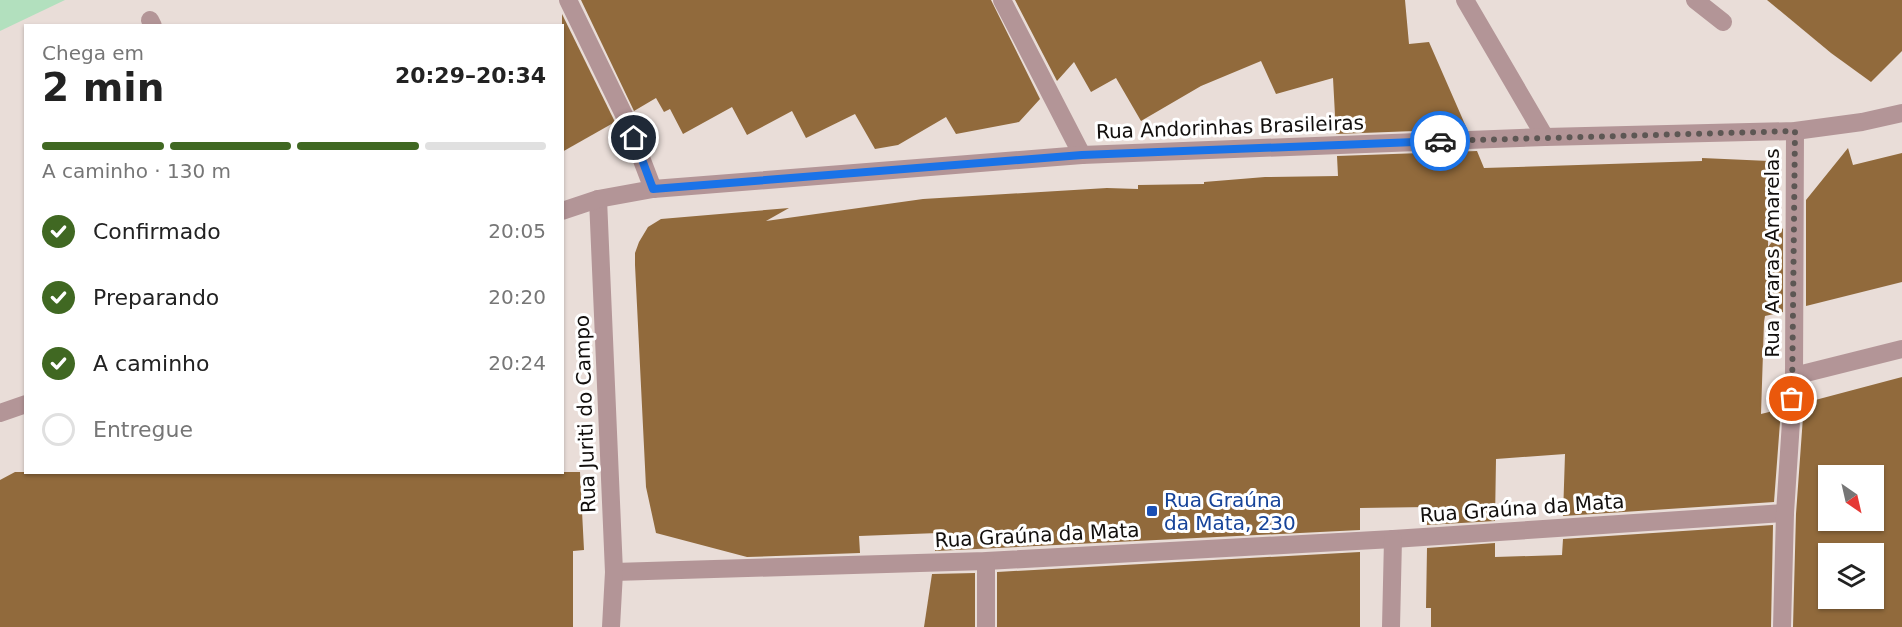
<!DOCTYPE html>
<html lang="pt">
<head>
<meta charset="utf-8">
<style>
	:root { --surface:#fff; --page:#f2f2f2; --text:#222; --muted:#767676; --line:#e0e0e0; --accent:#406822 }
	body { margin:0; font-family:"DejaVu Sans",sans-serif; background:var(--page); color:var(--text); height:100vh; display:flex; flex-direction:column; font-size:22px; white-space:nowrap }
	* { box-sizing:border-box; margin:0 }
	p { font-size:20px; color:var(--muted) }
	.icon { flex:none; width:33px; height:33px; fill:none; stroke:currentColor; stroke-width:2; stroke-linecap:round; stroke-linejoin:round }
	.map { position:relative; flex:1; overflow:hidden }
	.details { position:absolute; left:24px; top:24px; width:540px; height:450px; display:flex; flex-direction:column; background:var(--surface); border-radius:0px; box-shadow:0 2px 4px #0004 }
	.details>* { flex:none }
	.needle { width:39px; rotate:146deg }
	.controls { position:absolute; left:1818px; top:465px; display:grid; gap:12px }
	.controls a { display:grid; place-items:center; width:66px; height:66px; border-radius:0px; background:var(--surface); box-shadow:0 2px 4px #0004; font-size:30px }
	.pin { position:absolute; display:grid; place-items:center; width:51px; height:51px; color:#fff; margin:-26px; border:3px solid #fff; border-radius:50%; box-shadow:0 2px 6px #0007 }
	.courier { position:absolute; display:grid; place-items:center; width:60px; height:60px; margin:-30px; border:4px solid #1a73e8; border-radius:50%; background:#fff; color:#222; box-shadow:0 2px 8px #0007 }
	.overview em { font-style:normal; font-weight:700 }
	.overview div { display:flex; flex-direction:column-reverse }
	.overview { display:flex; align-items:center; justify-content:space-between; height:102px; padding:0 18px }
	h1 { font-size:39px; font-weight:700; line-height:45px }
	.bar { display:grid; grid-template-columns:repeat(4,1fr); gap:9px 6px; align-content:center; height:72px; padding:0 18px }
	.bar i { height:8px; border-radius:4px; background:var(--line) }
	.bar .active { background:var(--accent) }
	.bar p { grid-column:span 4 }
	ol { padding:0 18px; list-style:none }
	li { display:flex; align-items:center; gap:18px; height:66px }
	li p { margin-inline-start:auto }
	li .icon { padding:6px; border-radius:50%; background:var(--accent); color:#fff; stroke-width:4 }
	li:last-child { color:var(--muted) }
	li i { width:33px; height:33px; border:3px solid var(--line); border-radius:50% }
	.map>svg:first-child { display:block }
	.green { fill:#b2e0be }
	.building { fill:#916a3c; fill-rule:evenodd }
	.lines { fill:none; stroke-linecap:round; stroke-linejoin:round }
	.minor { stroke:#b39597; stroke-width:18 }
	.tertiary { stroke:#b39597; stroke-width:18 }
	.done { stroke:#5d5754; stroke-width:6; stroke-dasharray:0 10.8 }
	.route { stroke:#1a73e8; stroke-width:8 }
	.transit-dot { fill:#1a4fb4; stroke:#fff; stroke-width:2 }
	.labels { text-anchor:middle; stroke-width:6; stroke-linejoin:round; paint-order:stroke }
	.street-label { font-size:20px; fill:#120f0d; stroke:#fff }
	.transit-label { font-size:20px; fill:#164399; stroke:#fff; text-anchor:start }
</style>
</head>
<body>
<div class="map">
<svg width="1902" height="627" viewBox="0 0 1902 627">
	<rect width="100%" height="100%" fill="#e9ddd8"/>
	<path class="green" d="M0,0H65L0,31Z"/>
	<g class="building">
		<path d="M581,0H991L1040,99L1019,122L956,134L946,117L898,145L875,149L855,114L806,138L792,111L747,135L732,107L683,134L670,109L664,112L656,98L634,111Z"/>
		<path d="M1015,0H1405L1409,44L1429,42L1467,129L1336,134L1333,78L1276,94L1261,61L1201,86L1141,121L1116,78L1091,92L1074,62L1057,81Z"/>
		<path d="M1767,0H1902V51L1871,82L1831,53Z"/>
		<path d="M562,14L615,122L562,152Z"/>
		<path d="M1848,148L1853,165L1902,153V282L1806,306V200Z"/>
		<path d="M1477,151L1484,168L1702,161V158L1769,161L1768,247L1783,228V312L1765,316L1764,322L1761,414L1781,409L1774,502L1563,516L1565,454L1496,459L1495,521L1427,525V507L1360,508V530L935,551L938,533L859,536L860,553L747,557L656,533L646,487L635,265V253L639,242L648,227L661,219L789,208L766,221L923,199L1107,188L1138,189V185L1204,184V182L1265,177L1338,176L1337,156Z"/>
		<path d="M1902,377V627H1793L1796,514L1804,403ZM1828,476H1874V520H1828ZM1828,554H1874V598H1828Z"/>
		<path d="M15,472H580L584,550L573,551V627H0V480Z"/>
		<path d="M1773,525L1771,627H1431V608H1426L1427,548L1495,543V557L1562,555L1563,539Z"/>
		<path d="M1360,552V627H997V572Z"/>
		<path d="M975,573V627H924L932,574Z"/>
	</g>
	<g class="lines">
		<g class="minor">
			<path d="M568,0L627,121L653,189"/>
			<path d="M1002,0L1082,155"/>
			<path d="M1465,0L1545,137"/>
			<path d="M1695,0L1723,22"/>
			<path d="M150,20L153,26"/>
			<path d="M1794,376L1902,349"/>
			<path d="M614,572L986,561L1393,539L1785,513"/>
			<path d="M986,627V561"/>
			<path d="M1391,627L1393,539"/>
			<path d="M1782,627L1785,513L1794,376L1795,131"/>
		</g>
		<g class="tertiary">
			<path d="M598,199L614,572L611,627"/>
			<path d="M562,211L598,199L653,189L1082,155L1545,137L1795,131L1862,122L1902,113"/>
			<path d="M0,413L26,404"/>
		</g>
	</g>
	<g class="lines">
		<path class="done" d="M1440,141L1795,131L1792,399"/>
		<path class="route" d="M634,138L653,189L1082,155L1440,141"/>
	</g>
	<rect class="transit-dot" x="1146" y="505" width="12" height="12" rx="3"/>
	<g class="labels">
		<g class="street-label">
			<text transform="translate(1230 127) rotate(-2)" y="7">Rua Andorinhas Brasileiras</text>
			<text transform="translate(1772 253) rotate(-90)" y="7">Rua Araras Amarelas</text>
			<text transform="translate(585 414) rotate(-92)" y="7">Rua Juriti do Campo</text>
			<text transform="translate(1522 508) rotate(-4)" y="7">Rua Graúna da Mata</text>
			<text transform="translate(1037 535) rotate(-3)" y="7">Rua Graúna da Mata</text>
		</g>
		<g class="transit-label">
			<text x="1164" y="507">Rua Graúna<tspan x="1164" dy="23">da Mata, 230</tspan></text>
		</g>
	</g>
</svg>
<div class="controls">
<a><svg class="needle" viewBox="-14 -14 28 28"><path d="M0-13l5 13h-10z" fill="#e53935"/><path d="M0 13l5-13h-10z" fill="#767676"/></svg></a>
<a><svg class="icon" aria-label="layers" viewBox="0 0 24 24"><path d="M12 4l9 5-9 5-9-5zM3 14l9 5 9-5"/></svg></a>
</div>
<div class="pin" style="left:1792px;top:399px;background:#ea580c"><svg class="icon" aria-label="bag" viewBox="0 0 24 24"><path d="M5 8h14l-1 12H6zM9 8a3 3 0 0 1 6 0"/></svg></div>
<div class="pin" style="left:634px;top:138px;background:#1f2937"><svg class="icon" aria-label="home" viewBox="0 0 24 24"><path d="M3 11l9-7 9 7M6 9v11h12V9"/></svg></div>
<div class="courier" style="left:1440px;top:141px"><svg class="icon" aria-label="car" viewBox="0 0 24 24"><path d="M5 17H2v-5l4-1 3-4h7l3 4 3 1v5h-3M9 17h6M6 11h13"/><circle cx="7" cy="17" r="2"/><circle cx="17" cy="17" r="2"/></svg></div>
<section class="details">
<div class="overview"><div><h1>2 min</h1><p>Chega em</p></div><em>20:29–20:34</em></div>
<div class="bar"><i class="active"></i><i class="active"></i><i class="active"></i><i></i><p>A caminho · 130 m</p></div>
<ol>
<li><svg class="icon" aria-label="check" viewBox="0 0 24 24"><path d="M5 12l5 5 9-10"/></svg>Confirmado<p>20:05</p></li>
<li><svg class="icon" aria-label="check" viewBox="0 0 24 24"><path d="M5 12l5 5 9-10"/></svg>Preparando<p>20:20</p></li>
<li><svg class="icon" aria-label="check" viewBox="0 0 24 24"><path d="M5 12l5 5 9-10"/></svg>A caminho<p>20:24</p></li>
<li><i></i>Entregue</li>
</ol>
</section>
</div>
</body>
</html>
